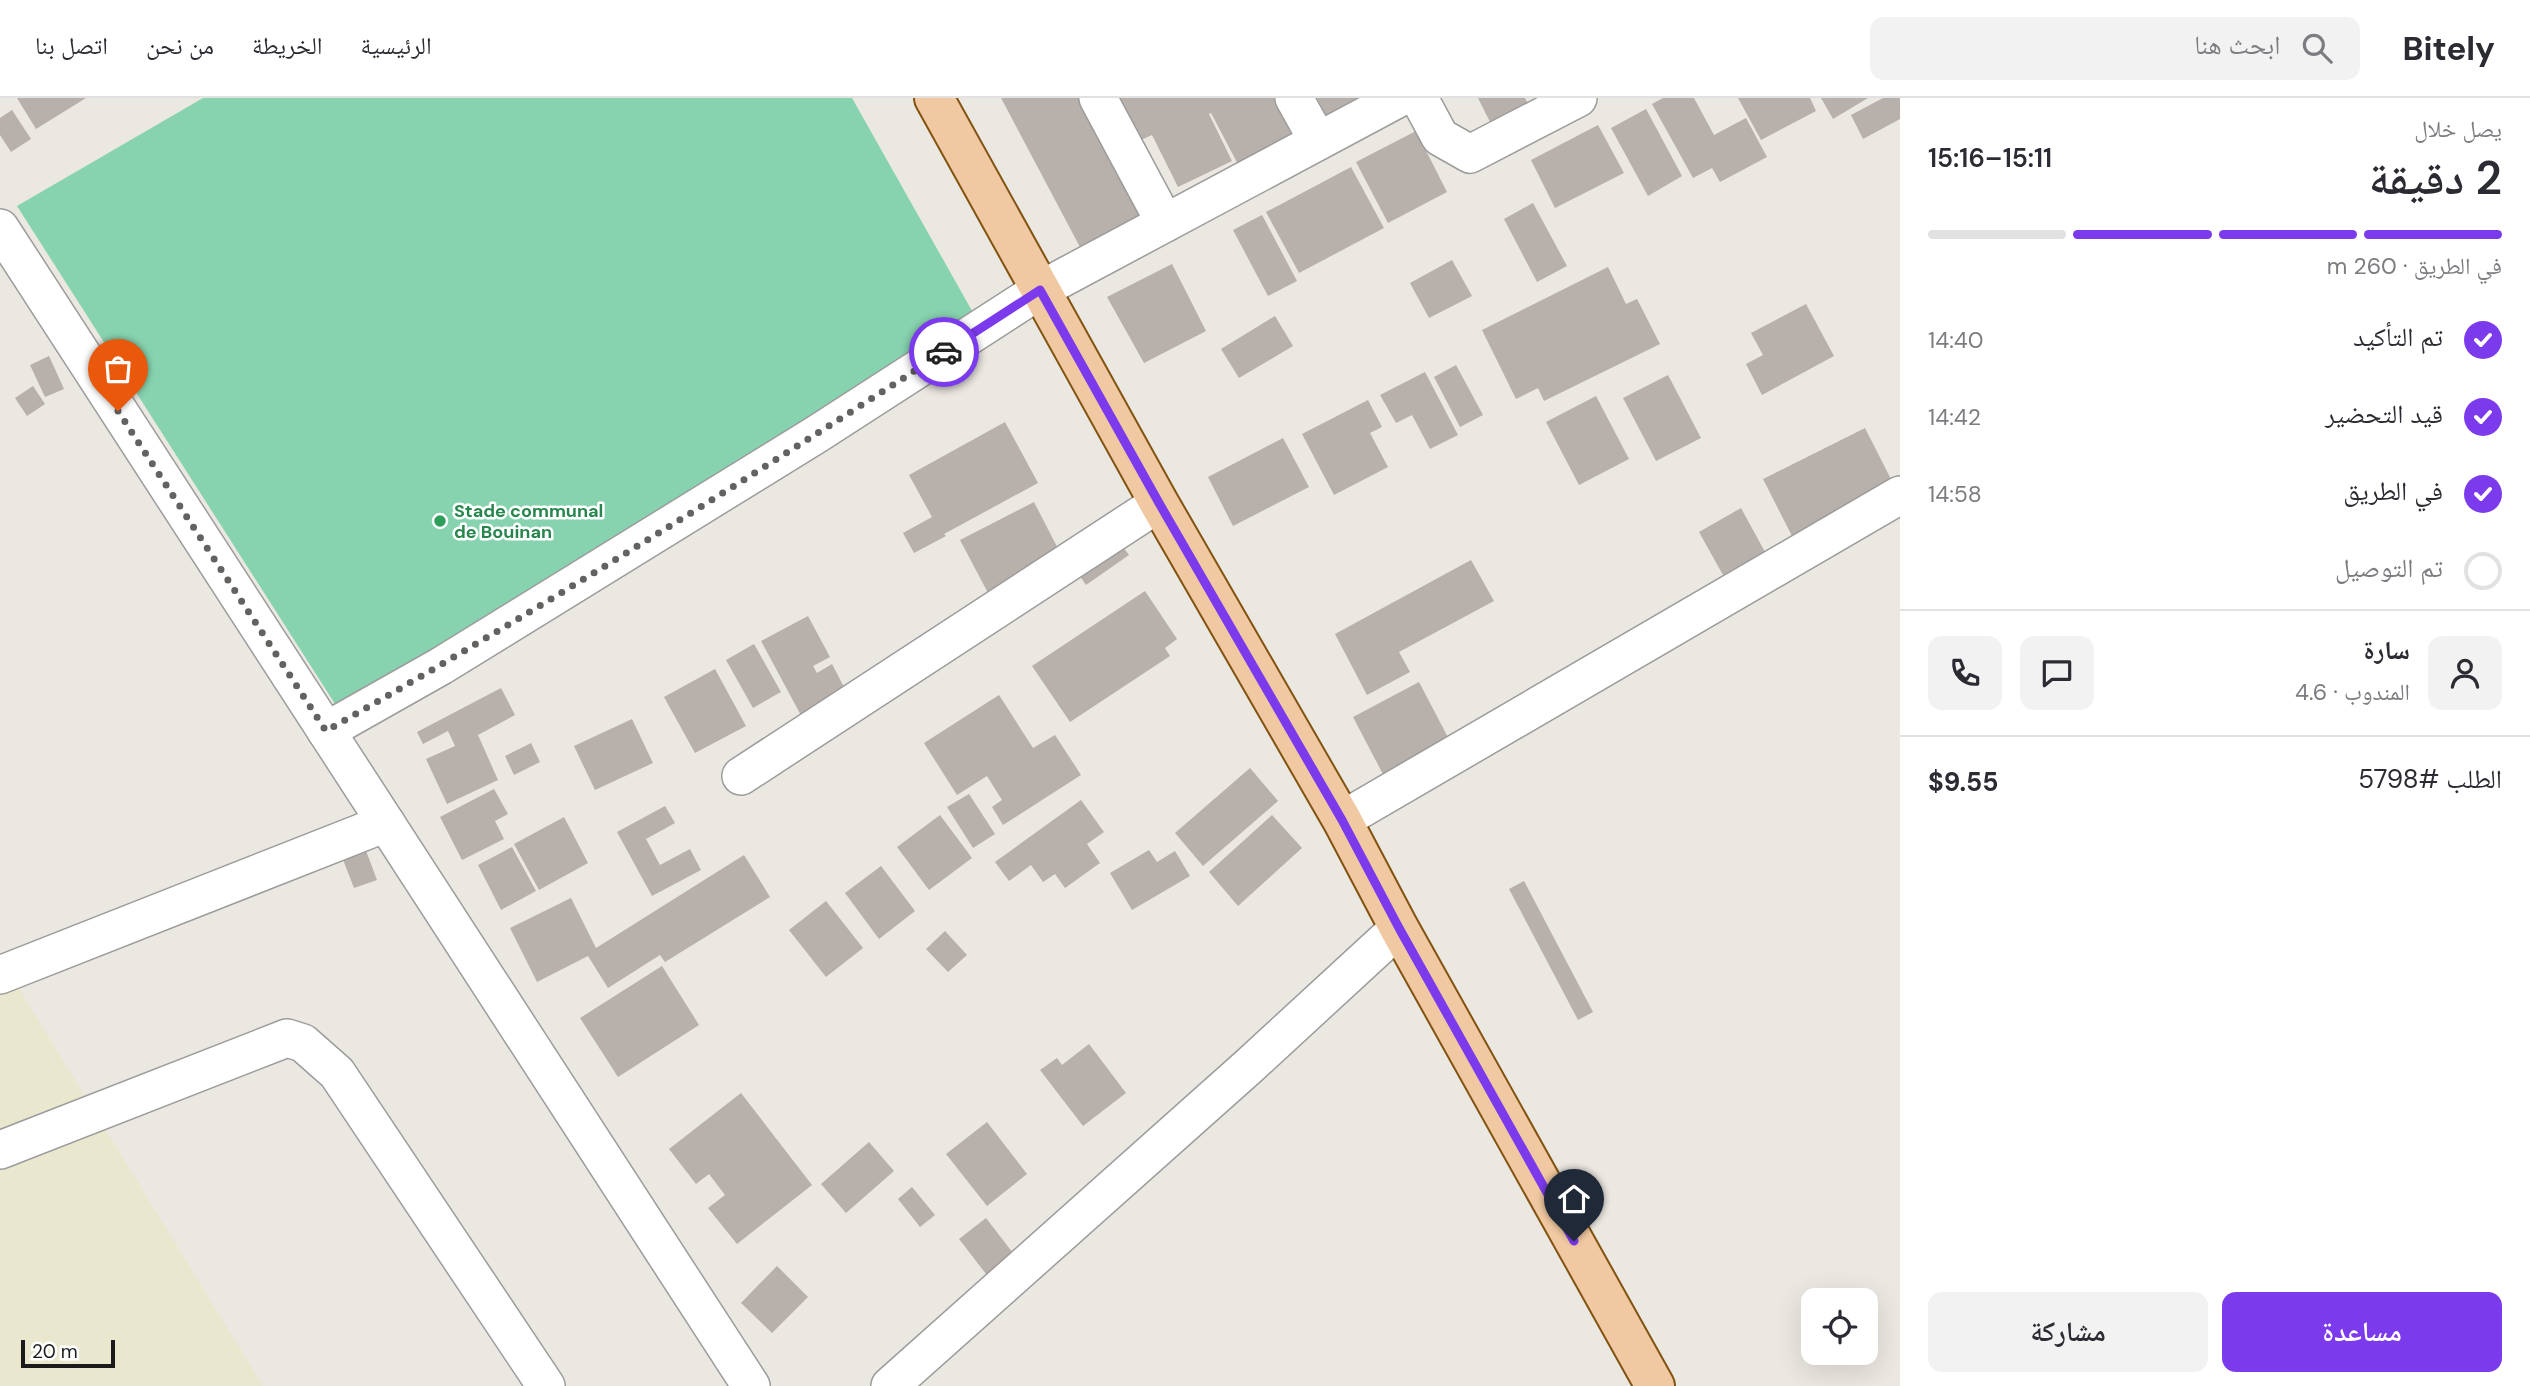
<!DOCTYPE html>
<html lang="ar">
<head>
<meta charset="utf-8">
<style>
	:root { --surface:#fff; --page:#f2f2f3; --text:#2b2b33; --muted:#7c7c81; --line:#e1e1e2; --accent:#7c3aed }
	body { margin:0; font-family:"DM Sans","Noto Naskh Arabic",sans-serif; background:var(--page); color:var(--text); direction:rtl; height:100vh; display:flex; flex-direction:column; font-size:26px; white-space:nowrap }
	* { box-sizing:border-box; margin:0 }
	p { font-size:23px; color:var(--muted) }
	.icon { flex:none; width:38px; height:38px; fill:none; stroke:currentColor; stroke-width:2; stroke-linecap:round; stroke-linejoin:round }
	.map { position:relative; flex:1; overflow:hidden; direction:ltr }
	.panel { display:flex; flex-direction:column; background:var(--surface); width:630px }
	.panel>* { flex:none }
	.buttons { position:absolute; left:1801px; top:1190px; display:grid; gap:14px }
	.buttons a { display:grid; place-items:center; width:77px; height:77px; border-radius:14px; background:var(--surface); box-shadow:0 7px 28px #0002; font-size:35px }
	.scale { position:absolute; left:21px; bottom:18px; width:94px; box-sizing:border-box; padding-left:7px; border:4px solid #1b1b1b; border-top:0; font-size:19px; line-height:24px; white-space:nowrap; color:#1b1b1b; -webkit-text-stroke:5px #fff; paint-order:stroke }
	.pin { position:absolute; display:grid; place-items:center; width:60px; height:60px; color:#fff; margin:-72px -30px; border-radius:50% 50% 50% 0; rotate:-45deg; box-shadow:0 0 7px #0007 }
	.pin .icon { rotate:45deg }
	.courier { position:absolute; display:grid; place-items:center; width:70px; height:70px; margin:-35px; border:5px solid #7c3aed; border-radius:50%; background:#fff; color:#222; box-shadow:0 2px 9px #0007 }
	.summary em { font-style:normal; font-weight:600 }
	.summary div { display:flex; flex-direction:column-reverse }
	.summary { display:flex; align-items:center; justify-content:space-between; height:119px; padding:0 28px }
	h1 { font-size:46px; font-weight:600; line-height:52px }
	.bar { display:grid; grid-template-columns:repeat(4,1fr); gap:10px 7px; align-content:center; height:84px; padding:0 28px }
	.bar i { height:9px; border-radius:5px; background:var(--line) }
	.bar .current { background:var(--accent) }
	.bar p { grid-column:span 4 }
	.line { display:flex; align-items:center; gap:18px; padding:0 28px; border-top:2px solid var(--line) }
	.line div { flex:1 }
	.round { display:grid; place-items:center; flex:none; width:74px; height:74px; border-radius:14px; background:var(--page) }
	ol { padding:0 28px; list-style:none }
	li { display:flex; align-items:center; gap:21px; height:77px }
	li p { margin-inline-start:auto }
	li .icon { padding:7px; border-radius:50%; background:var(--accent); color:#fff; stroke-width:4 }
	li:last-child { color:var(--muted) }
	li i { width:38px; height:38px; border:4px solid var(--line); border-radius:50% }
	.cta { display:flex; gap:14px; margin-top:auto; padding:14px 28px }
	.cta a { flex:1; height:80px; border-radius:14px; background:var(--accent); color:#fff; font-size:28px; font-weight:600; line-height:80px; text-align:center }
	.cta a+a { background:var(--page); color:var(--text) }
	header { display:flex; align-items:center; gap:42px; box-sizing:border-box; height:98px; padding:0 35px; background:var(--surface); border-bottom:2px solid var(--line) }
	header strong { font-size:33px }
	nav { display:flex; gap:38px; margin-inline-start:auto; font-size:24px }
	.search { width:490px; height:63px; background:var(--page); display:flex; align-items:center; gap:18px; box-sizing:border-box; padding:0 24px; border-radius:14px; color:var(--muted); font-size:26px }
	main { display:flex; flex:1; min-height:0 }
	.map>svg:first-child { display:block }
	.farmland { fill:#e9e8ce }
	.pitch { fill:#87d3af }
	.building { fill:#b8b0ab }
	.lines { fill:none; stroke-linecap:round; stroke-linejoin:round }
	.minor-casing { stroke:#9c9c9c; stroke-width:40 }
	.major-casing { stroke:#825310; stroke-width:42 }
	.minor { stroke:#fff; stroke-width:37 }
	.major { stroke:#f0c8a1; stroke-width:38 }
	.done { stroke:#646260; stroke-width:7; stroke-dasharray:0 12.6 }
	.route { stroke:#7c3aed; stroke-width:9 }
	.leisure-dot { fill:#2e9e5b; stroke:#fff; stroke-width:2.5 }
	.labels { text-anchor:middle; stroke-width:5; stroke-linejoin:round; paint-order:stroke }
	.leisure-label { font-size:18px; font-weight:bold; fill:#27864d; stroke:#fff; text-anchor:start }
</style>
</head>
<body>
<header>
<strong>Bitely</strong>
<div class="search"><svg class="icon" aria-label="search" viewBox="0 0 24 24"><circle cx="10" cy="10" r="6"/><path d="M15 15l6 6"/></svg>ابحث هنا</div>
<nav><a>الرئيسية</a><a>الخريطة</a><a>من نحن</a><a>اتصل بنا</a></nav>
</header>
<main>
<section class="panel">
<div class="summary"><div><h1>2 دقيقة</h1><p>يصل خلال</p></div><em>15:11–15:16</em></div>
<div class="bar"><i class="current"></i><i class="current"></i><i class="current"></i><i></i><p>في الطريق · 260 m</p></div>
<ol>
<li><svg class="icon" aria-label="check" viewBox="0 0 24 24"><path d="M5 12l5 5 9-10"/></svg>تم التأكيد<p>14:40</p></li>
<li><svg class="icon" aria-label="check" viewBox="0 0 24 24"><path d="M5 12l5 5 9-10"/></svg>قيد التحضير<p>14:42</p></li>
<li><svg class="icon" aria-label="check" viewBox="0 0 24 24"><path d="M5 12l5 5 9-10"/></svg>في الطريق<p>14:58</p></li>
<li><i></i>تم التوصيل</li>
</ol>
<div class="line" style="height:126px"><a class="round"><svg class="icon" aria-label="person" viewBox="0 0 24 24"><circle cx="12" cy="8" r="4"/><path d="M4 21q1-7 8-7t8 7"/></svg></a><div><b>سارة</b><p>المندوب · 4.6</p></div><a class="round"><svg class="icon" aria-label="chat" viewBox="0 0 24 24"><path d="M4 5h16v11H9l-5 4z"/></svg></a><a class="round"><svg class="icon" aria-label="phone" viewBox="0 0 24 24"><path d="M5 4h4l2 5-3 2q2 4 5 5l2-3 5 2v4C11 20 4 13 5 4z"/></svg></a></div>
<div class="line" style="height:91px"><div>الطلب #5798</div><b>$9.55</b></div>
<div class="cta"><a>مساعدة</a><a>مشاركة</a></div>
</section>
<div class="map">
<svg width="1900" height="1288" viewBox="0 0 1900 1288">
	<rect width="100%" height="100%" fill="#ebe7e1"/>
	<path class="farmland" d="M5,868L263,1288H0V870Z"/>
	<path class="pitch" d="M203,0H852L980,227L344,620L17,108Z"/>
	<g class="building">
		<path d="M17,0H86L36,31Z"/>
		<path d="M1001,0H1087L1148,115L1081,151Z"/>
		<path d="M1120,0H1288L1307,37L1241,72L1211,15L1209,16L1232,63L1178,89L1152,37L1141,42Z"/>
		<path d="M1317,0H1383L1331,27Z"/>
		<path d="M1478,0H1525L1530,9L1492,28Z"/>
		<path d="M1663,0H1694L1714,37L1746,20L1767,59L1720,84L1712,70L1693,80L1652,6Z"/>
		<path d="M1738,0H1810L1816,13L1761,42Z"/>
		<path d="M1821,0H1868L1833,21Z"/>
		<path d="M1883,0H1900V21L1863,41L1851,17Z"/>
		<path d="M1646,11L1682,78L1648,98L1611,30Z"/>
		<path d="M12,12L31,41L11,54L0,37V20Z"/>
		<path d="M1598,27L1624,75L1555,110L1531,62Z"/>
		<path d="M1416,33L1447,94L1388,125L1356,64Z"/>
		<path d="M1351,69L1384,130L1299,175L1266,114Z"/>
		<path d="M1533,105L1567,168L1537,184L1504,121Z"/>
		<path d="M1262,117L1297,183L1268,198L1233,132Z"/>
		<path d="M1452,162L1472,198L1429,220L1410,185Z"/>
		<path d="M1172,166L1206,233L1144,265L1107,199Z"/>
		<path d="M1608,169L1626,206L1637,201L1660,246L1544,303L1538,290L1516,301L1482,232Z"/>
		<path d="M1806,206L1834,258L1762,297L1746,266L1763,257L1751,235Z"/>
		<path d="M1275,218L1293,248L1239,280L1221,251Z"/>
		<path d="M49,258L64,291L45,299L30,267Z"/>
		<path d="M1456,267L1483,317L1460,329L1434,279Z"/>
		<path d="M1425,274L1458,337L1430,351L1412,317L1396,325L1380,297Z"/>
		<path d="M1668,277L1701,340L1656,363L1623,300Z"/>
		<path d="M33,288L45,306L27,318L15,300Z"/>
		<path d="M1596,298L1629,361L1579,387L1546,324Z"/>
		<path d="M1368,302L1382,329L1370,335L1388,369L1334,397L1302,336Z"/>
		<path d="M1005,324L1038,385L944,436L946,438L914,455L903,435L932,419L909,377Z"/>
		<path d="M1865,330L1898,395L1796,446L1763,381Z"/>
		<path d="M1283,340L1309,389L1233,428L1208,379Z"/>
		<path d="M1034,404L1069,472L996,510L960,442Z"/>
		<path d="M1741,410L1765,454L1723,477L1699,434Z"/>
		<path d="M1110,432L1129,457L1086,487L1069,462Z"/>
		<path d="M1471,462L1494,503L1399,554L1410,574L1367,597L1335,536Z"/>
		<path d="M1145,493L1177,541L1165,550L1170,558L1070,624L1032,568Z"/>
		<path d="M808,518L830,559L813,568L817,575L832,566L856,612L811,636L761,543Z"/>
		<path d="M754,546L781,594L753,610L726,562Z"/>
		<path d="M715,571L746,628L695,655L664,599Z"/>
		<path d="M1419,584L1452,647L1386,682L1353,619Z"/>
		<path d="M501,590L515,617L478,637L498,682L447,706L426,661L455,648L448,633L423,646L417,634Z"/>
		<path d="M999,597L1033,650L1055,637L1081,677L1003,727L992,709L1002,702L987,678L957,697L924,645Z"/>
		<path d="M632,621L653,665L595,692L574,648Z"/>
		<path d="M531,645L540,664L514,677L505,658Z"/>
		<path d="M1250,670L1278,703L1203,768L1175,735Z"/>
		<path d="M494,691L508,716L495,723L504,741L462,762L440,719Z"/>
		<path d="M969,696L995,736L973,750L947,709Z"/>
		<path d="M1081,702L1104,734L1087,746L1100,765L1065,790L1055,776L1043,784L1031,767L1009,783L995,764Z"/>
		<path d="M665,708L675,725L646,741L660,767L690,751L701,772L652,798L617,734Z"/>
		<path d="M940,717L972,760L929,792L897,749Z"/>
		<path d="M1272,717L1302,750L1238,808L1209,774Z"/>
		<path d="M564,719L588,765L539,792L514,746Z"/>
		<path d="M512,749L536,793L501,812L478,767Z"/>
		<path d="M365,750L377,782L354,790L342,759Z"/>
		<path d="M1149,752L1157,764L1175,753L1190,778L1132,812L1110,775Z"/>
		<path d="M744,757L770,799L665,864L660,857L608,890L588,858L537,884L510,830L571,800L596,850Z"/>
		<path d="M881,768L915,813L879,841L845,795Z"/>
		<path d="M1524,783L1593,914L1578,922L1509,791Z"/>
		<path d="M826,803L863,850L826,879L789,832Z"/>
		<path d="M945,833L967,857L948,874L926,851Z"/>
		<path d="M662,868L699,927L618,979L580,920Z"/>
		<path d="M1089,946L1126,995L1083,1028L1040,972L1057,960L1062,967Z"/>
		<path d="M741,995L812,1087L737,1146L708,1110L725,1097L709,1076L696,1086L669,1051Z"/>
		<path d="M987,1024L1027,1076L987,1108L946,1056Z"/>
		<path d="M869,1044L894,1073L846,1115L821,1086Z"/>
		<path d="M912,1089L935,1117L920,1129L898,1101Z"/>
		<path d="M986,1120L1020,1164L993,1185L959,1141Z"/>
		<path d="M777,1168L808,1199L772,1235L741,1205Z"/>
	</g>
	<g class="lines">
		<g class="minor-casing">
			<g id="minor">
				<path d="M1098,0L1165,125"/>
				<path d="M1294,0L1318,43"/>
				<path d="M1419,0L1440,39L1470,56L1578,0"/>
				<path d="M0,130L751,1288"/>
				<path d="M326,633L441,568L817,336L1040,192L1399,0"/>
				<path d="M741,678L1159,405"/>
				<path d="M1342,722L1900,397"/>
				<path d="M0,877L386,725"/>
				<path d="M0,1052L287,940L303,945L337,975L546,1288"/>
				<path d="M890,1288L1248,969L1399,830"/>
			</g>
		</g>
		<g class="major-casing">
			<path id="major" d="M934,0L1159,405L1342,722L1399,830L1655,1288"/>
		</g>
		<use href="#minor" class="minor"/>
		<use href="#major" class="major"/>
	</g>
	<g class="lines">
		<path class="done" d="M118,313L326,633C536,514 741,385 944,254"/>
		<path class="route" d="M944,254L1040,192L1159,405L1342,722L1399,830L1574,1143"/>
	</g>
	<circle class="leisure-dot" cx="440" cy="423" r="7"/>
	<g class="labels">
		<g class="leisure-label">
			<text x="454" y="419">Stade communal<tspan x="454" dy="21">de Bouinan</tspan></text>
		</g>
	</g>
</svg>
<div class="buttons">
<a><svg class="icon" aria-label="locate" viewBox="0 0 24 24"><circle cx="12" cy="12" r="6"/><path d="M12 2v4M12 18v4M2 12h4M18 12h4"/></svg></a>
</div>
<div class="scale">20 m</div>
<div class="pin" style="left:118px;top:313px;background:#ea580c"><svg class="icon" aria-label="bag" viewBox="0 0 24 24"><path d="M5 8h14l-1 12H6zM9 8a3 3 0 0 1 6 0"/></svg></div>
<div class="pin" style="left:1574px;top:1143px;background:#1f2937"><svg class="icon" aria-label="home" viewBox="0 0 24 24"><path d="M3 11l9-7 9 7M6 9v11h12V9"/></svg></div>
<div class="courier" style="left:944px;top:254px"><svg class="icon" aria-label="car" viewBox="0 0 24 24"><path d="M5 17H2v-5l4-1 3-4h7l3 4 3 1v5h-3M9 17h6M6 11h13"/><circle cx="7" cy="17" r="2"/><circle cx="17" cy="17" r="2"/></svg></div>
</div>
</main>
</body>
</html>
